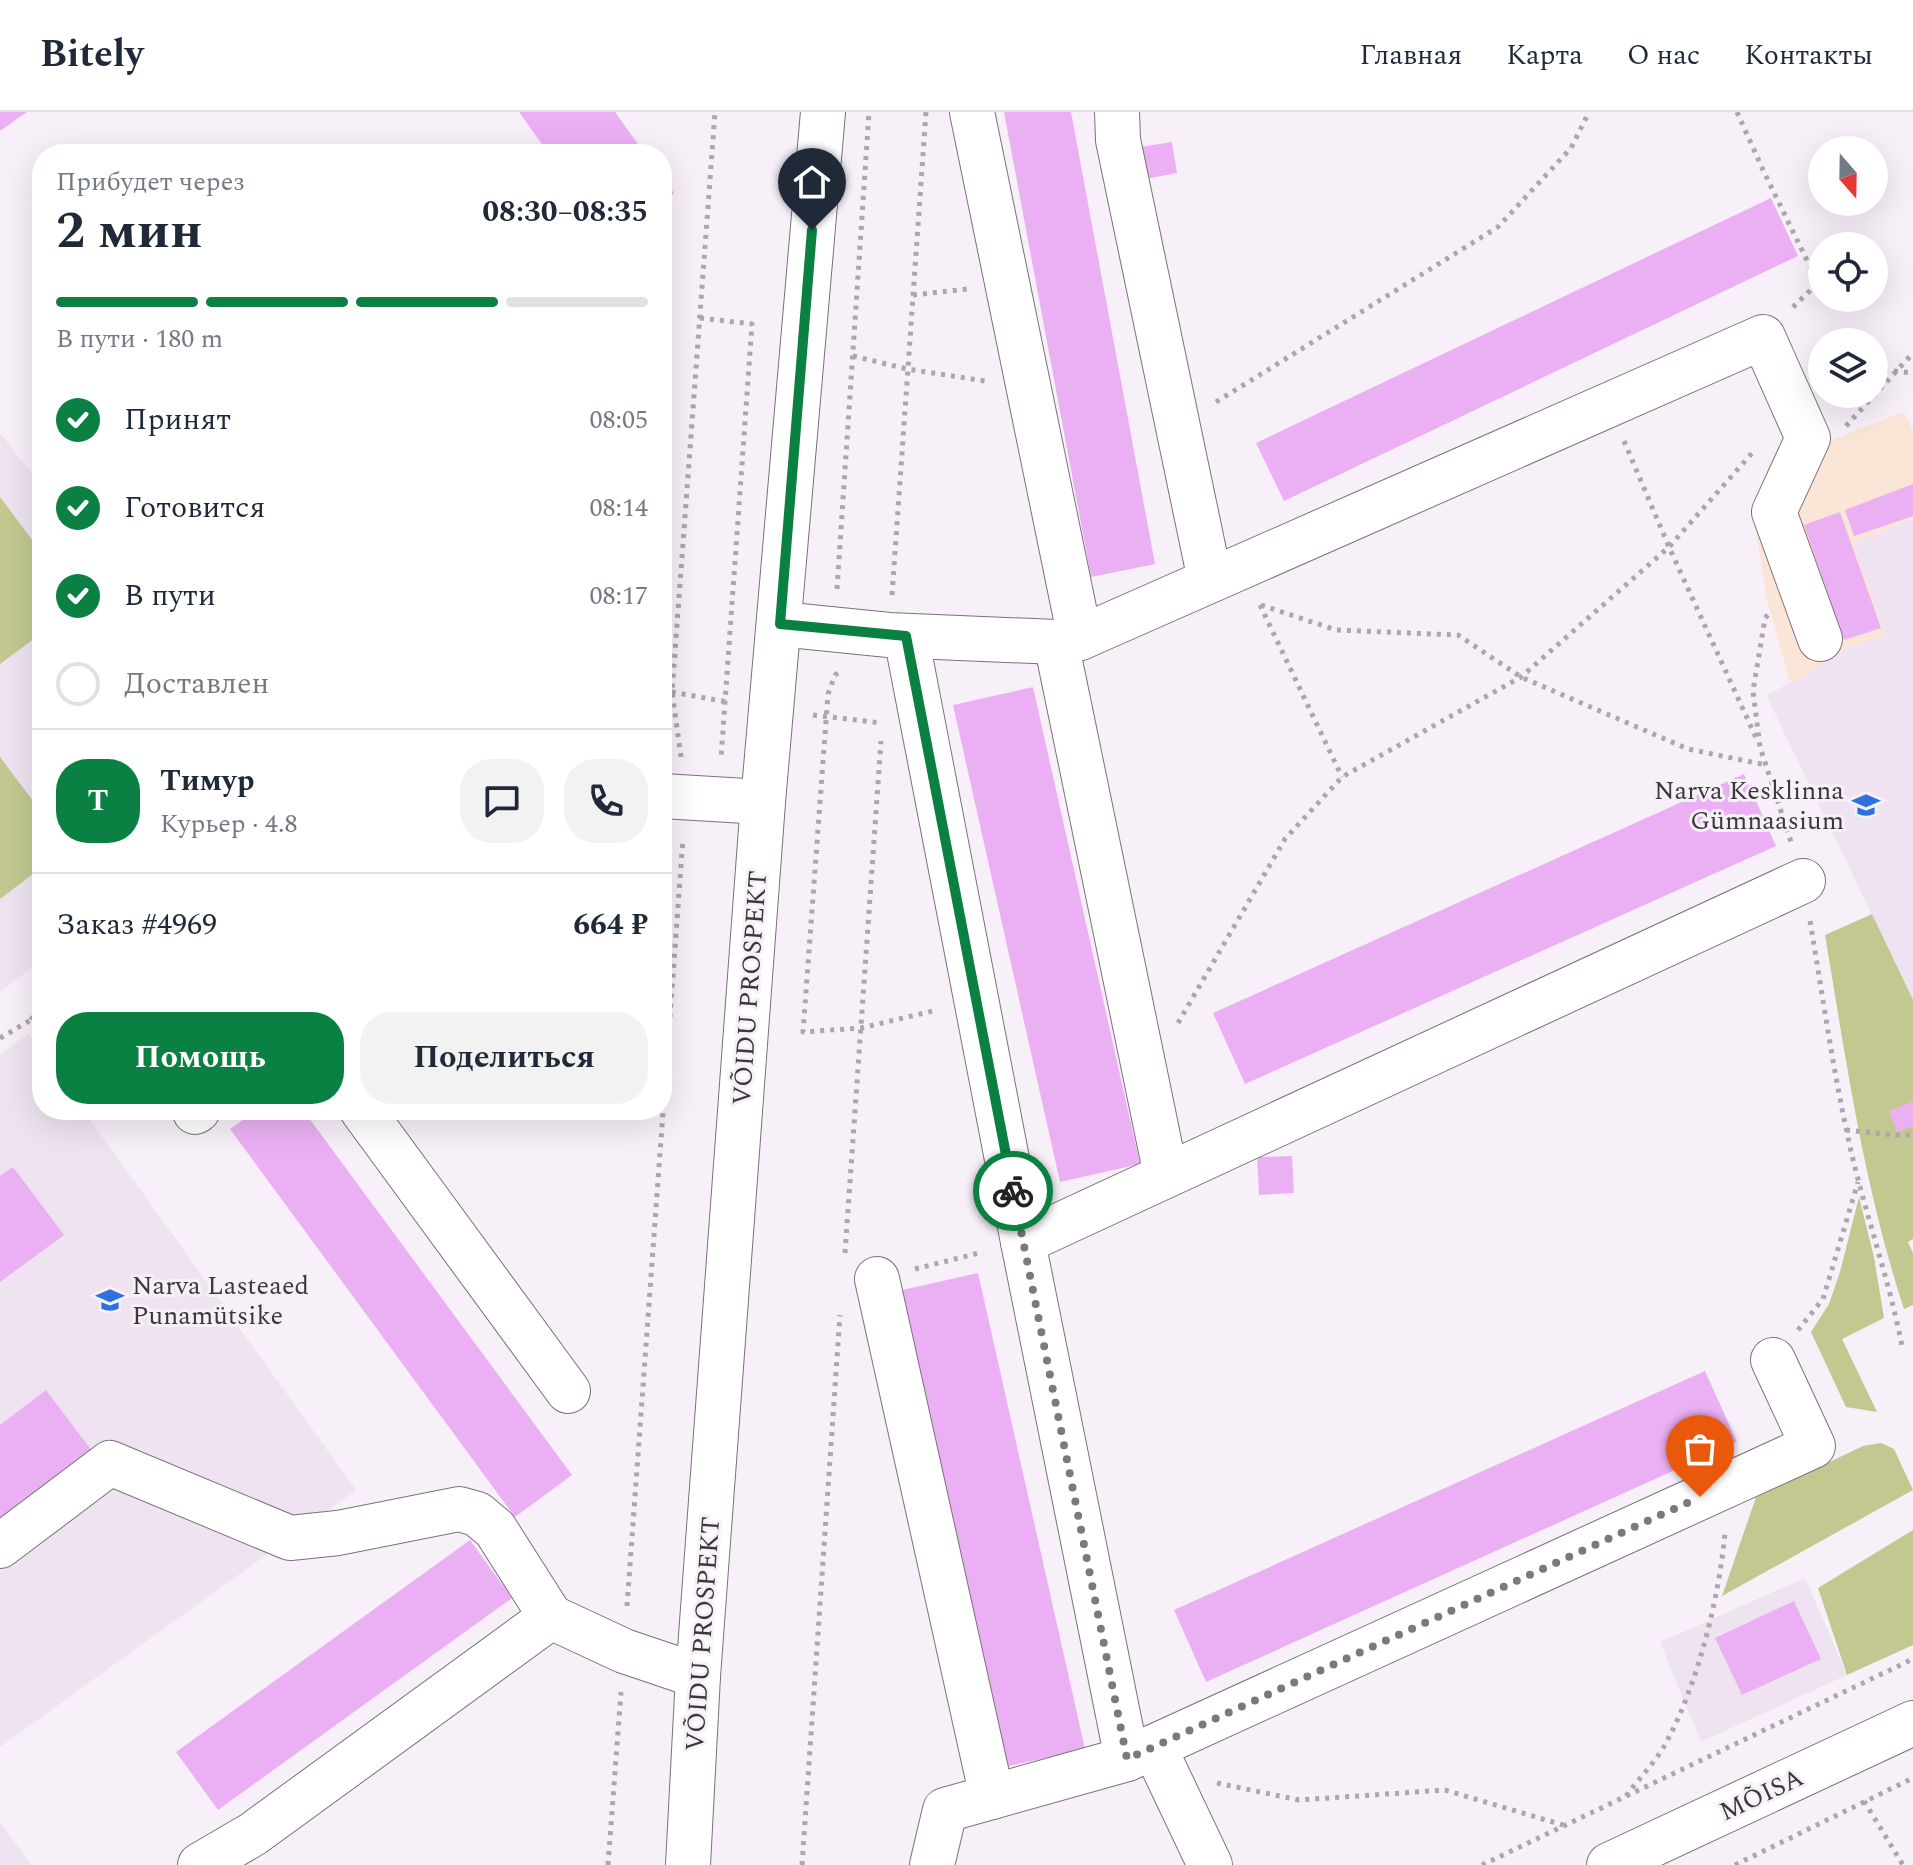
<!DOCTYPE html>
<html lang="ru">
<head>
<meta charset="utf-8">
<style>
	:root { --surface:#fff; --page:#f2f2f3; --text:#1f2937; --muted:#747a83; --line:#e0e1e3; --accent:#0b8043 }
	body { margin:0; font-family:Spectral,serif; background:var(--page); color:var(--text); height:100vh; display:flex; flex-direction:column; font-size:30px; white-space:nowrap }
	* { box-sizing:border-box; margin:0 }
	p { font-size:26px; color:var(--muted) }
	.icon { flex:none; width:44px; height:44px; fill:none; stroke:currentColor; stroke-width:2; stroke-linecap:round; stroke-linejoin:round }
	.map { position:relative; flex:1; overflow:hidden }
	.sheet { position:absolute; left:32px; top:32px; width:640px; height:976px; display:flex; flex-direction:column; background:var(--surface); border-radius:32px; box-shadow:0 8px 32px #0002 }
	.sheet>* { flex:none }
	.needle { width:52px; rotate:160deg }
	.controls { position:absolute; left:1808px; top:24px; display:grid; gap:16px }
	.controls a { display:grid; place-items:center; width:80px; height:80px; border-radius:50%; background:var(--surface); box-shadow:0 8px 32px #0002; font-size:40px }
	.pin { position:absolute; display:grid; place-items:center; width:68px; height:68px; color:#fff; margin:-82px -34px; border-radius:50% 50% 50% 0; rotate:-45deg; box-shadow:0 0 8px #0007 }
	.pin .icon { rotate:45deg }
	.courier { position:absolute; display:grid; place-items:center; width:80px; height:80px; margin:-40px; border:6px solid #0b8043; border-radius:50%; background:#fff; color:#222; box-shadow:0 2px 10px #0007 }
	.head em { font-style:normal; font-weight:700 }
	.head div { display:flex; flex-direction:column-reverse }
	.head { display:flex; align-items:center; justify-content:space-between; height:136px; padding:0 24px }
	h1 { font-size:52px; font-weight:700; line-height:60px }
	.bar { display:grid; grid-template-columns:repeat(4,1fr); gap:12px 8px; align-content:center; height:96px; padding:0 24px }
	.bar i { height:10px; border-radius:6px; background:var(--line) }
	.bar .on { background:var(--accent) }
	.bar p { grid-column:span 4 }
	.line { display:flex; align-items:center; gap:20px; padding:0 24px; border-top:2px solid var(--line) }
	.line div { flex:1 }
	.round { display:grid; place-items:center; flex:none; width:84px; height:84px; border-radius:32px; background:var(--page) }
	ol { padding:0 24px; list-style:none }
	li { display:flex; align-items:center; gap:24px; height:88px }
	li p { margin-inline-start:auto }
	li .icon { padding:8px; border-radius:50%; background:var(--accent); color:#fff; stroke-width:4 }
	li:last-child { color:var(--muted) }
	li i { width:44px; height:44px; border:4px solid var(--line); border-radius:50% }
	.cta { display:flex; gap:16px; margin-top:auto; padding:16px 24px }
	.cta a { flex:1; height:92px; border-radius:32px; background:var(--accent); color:#fff; font-size:32px; font-weight:700; line-height:92px; text-align:center }
	.cta a+a { background:var(--page); color:var(--text) }
	header { display:flex; align-items:center; gap:48px; box-sizing:border-box; height:112px; padding:0 40px; background:var(--surface); border-bottom:2px solid var(--line) }
	header strong { font-size:38px }
	nav { display:flex; gap:44px; margin-inline-start:auto; font-size:28px }
	.map>svg:first-child { display:block }
	.built { fill:#efe3f1 }
	.industrial { fill:#fae5d6 }
	.green { fill:#c2c890 }
	.building { fill:#ebb0f3 }
	.lines { fill:none; stroke-linecap:round; stroke-linejoin:round }
	.minor-casing { stroke:#797279; stroke-width:46 }
	.path { stroke:#ada6ad; stroke-width:5; stroke-dasharray:4 6; stroke-linecap:butt }
	.minor { stroke:#fff; stroke-width:44 }
	.done { stroke:#7d787e; stroke-width:8; stroke-dasharray:0 14.4 }
	.route { stroke:#0b8043; stroke-width:10 }
	.labels { text-anchor:middle; stroke-width:6; stroke-linejoin:round; paint-order:stroke }
	.poi-label { font-size:26px; fill:#3b383b; stroke:#f8f0f9; text-anchor:end }
	.street-label { font-size:26px; fill:#3b383b; stroke:#f8f0f9 }
</style>
</head>
<body>
<header>
<strong>Bitely</strong>
<nav><a>Главная</a><a>Карта</a><a>О нас</a><a>Контакты</a></nav>
</header>
<div class="map">
<svg width="1913" height="1753" viewBox="0 0 1913 1753">
	<rect width="100%" height="100%" fill="#f8f0f9"/>
	<g class="built">
		<path d="M0,321L42,375V848L0,880Z"/>
		<path d="M1913,407V888L1766,583L1798,567L1851,534L1885,523L1852,431Z"/>
		<path d="M28,922L42,941V998H83L356,1378L0,1635V942Z"/>
		<path d="M1805,1466L1847,1563L1701,1630L1660,1530Z"/>
		<path d="M0,1710L32,1753H0Z"/>
	</g>
	<path class="industrial" d="M1904,300L1913,319V407L1853,431L1886,523L1851,534L1798,567L1790,570L1766,484L1755,412L1769,352Z"/>
	<g class="green">
		<path d="M0,385L42,441V521L0,552Z"/>
		<path d="M0,645L42,701V755L0,787Z"/>
		<path d="M1872,802L1913,888V1127L1908,1130L1913,1141V1193L1904,1197C1864,1076 1846,948 1825,823Z"/>
		<path d="M1859,1085L1874,1145L1884,1206L1842,1227L1877,1300L1846,1295L1811,1220L1829,1192L1840,1160Z"/>
		<path d="M1881,1331L1894,1337L1913,1378L1722,1484L1756,1385L1863,1334Z"/>
		<path d="M1913,1418V1533L1847,1563L1818,1476Z"/>
	</g>
	<g class="building">
		<path d="M0,0H27L0,19Z"/>
		<path d="M519,0H615L645,42H549Z"/>
		<path d="M1004,0H1071L1155,452L1091,465Z"/>
		<path d="M1172,30L1177,61L1145,67L1140,35Z"/>
		<path d="M662,65L674,81L662,90Z"/>
		<path d="M1771,86L1798,144L1284,389L1256,331Z"/>
		<path d="M1913,372V404L1854,424L1845,398Z"/>
		<path d="M1840,400L1881,516L1844,528L1804,413Z"/>
		<path d="M1033,575L1140,1052L1060,1070L953,593Z"/>
		<path d="M1744,662L1776,734L1245,972L1213,901Z"/>
		<path d="M1913,989V1014L1897,1020L1889,999Z"/>
		<path d="M257,998H303L572,1363L515,1405L230,1017Z"/>
		<path d="M1292,1044L1294,1081L1259,1083L1257,1045Z"/>
		<path d="M13,1055L64,1123L0,1170V1064Z"/>
		<path d="M978,1161L1085,1637L1005,1655L898,1179Z"/>
		<path d="M1705,1259L1737,1330L1206,1570L1174,1498Z"/>
		<path d="M46,1278L95,1343L0,1413V1313Z"/>
		<path d="M470,1428L512,1486L218,1698L176,1640Z"/>
		<path d="M1794,1489L1821,1547L1742,1583L1715,1526Z"/>
	</g>
	<g class="lines">
		<g class="minor-casing">
			<g id="minor">
				<path d="M972,0L1080,526"/>
				<path d="M1117,0L1118,28L1210,468"/>
				<path d="M780,512L889,523L1056,530L1080,526L1763,225L1808,326L1774,400L1820,527"/>
				<path d="M906,524L1023,1130"/>
				<path d="M1056,530L1166,1063"/>
				<path d="M662,684L763,690"/>
				<path d="M362,998L568,1279"/>
				<path d="M195,1000L198,998"/>
				<path d="M877,1167L992,1685"/>
				<path d="M0,1434L110,1351L290,1426L338,1421L459,1397L477,1402L495,1417L551,1505"/>
				<path d="M1154,1635L1210,1753"/>
				<path d="M1127,1647L1023,1130L1803,769"/>
				<path d="M200,1753L253,1722L551,1505L624,1539L698,1564"/>
				<path d="M688,1753L698,1564L763,690L823,0"/>
				<path d="M932,1753L945,1698L1127,1647L1813,1334L1773,1248"/>
				<path d="M1609,1753L1913,1611"/>
			</g>
		</g>
		<g class="path">
			<path d="M1737,0L1763,58L1818,171L1791,197"/>
			<path d="M913,183L967,177"/>
			<path d="M700,206L752,212L721,646"/>
			<path d="M853,244L907,257L985,269"/>
			<path d="M1874,257L1913,261"/>
			<path d="M1216,290L1498,115L1571,36L1589,0"/>
			<path d="M1846,314L1913,241"/>
			<path d="M1624,329L1669,435L1758,630"/>
			<path d="M837,477L869,0"/>
			<path d="M892,483L926,0"/>
			<path d="M1260,493L1342,665"/>
			<path d="M1261,493L1336,518L1458,523L1521,565L1688,637L1766,653"/>
			<path d="M1768,503L1765,506L1753,579L1760,635L1791,730"/>
			<path d="M838,561L835,563L828,582L803,920L861,916L937,898"/>
			<path d="M662,582L672,580L728,590"/>
			<path d="M813,603L882,611"/>
			<path d="M681,645L672,580L715,0"/>
			<path d="M1810,809C1822,880 1832,951 1847,1021C1862,1093 1888,1162 1902,1234"/>
			<path d="M31,908L42,890"/>
			<path d="M1178,911L1285,727L1342,665L1521,565L1669,435L1753,340"/>
			<path d="M0,926L31,908L42,907"/>
			<path d="M1846,1018L1892,1023H1913"/>
			<path d="M845,1141L881,629"/>
			<path d="M915,1157L983,1140"/>
			<path d="M1798,1218L1823,1187L1858,1070"/>
			<path d="M627,1494L683,726"/>
			<path d="M1217,1671L1299,1688L1445,1678L1563,1713"/>
			<path d="M1626,1684C1639,1666 1657,1649 1667,1629C1698,1571 1719,1486 1725,1421"/>
			<path d="M1864,1689L1903,1753"/>
			<path d="M608,1753L621,1580"/>
			<path d="M802,1753L840,1203"/>
			<path d="M1482,1753L1913,1547"/>
			<path d="M1735,1753L1913,1666"/>
		</g>
		<use href="#minor" class="minor"/>
	</g>
	<g class="lines">
		<path class="done" d="M1013,1079L1127,1647L1700,1385"/>
		<path class="route" d="M812,118L780,512L906,524L1013,1079"/>
	</g>
	<defs>
		<g id="school-bare" transform="scale(2.16)"><path d="M0-5L7-2L0 1L-7-2ZM-4 1L0 2.5L4 1V4Q0 6-4 4Z" fill="#2c71de" stroke="#f8f0f9" stroke-width="2.5" paint-order="stroke"/></g>
	</defs>
	<g fill-rule="evenodd">
		<use href="#school-bare" x="1866" y="693"/>
		<use href="#school-bare" x="110" y="1188"/>
	</g>
	<g class="labels">
		<g class="poi-label">
			<text x="1844" y="687">Narva Kesklinna<tspan x="1844" dy="30">Gümnaasium</tspan></text>
			<text x="132" y="1182" text-anchor="start">Narva Lasteaed<tspan x="132" dy="30">Punamütsike</tspan></text>
		</g>
		<g class="street-label">
			<text transform="translate(749 876) rotate(-86)" y="9">VÕIDU PROSPEKT</text>
			<text transform="translate(702 1522) rotate(-86)" y="9">VÕIDU PROSPEKT</text>
			<text transform="translate(1761 1682) rotate(-25)" y="9">MÕISA</text>
		</g>
	</g>
</svg>
<div class="controls">
<a><svg class="needle" viewBox="-14 -14 28 28"><path d="M0-13l5 13h-10z" fill="#e53935"/><path d="M0 13l5-13h-10z" fill="#747a83"/></svg></a>
<a><svg class="icon" aria-label="locate" viewBox="0 0 24 24"><circle cx="12" cy="12" r="6"/><path d="M12 2v4M12 18v4M2 12h4M18 12h4"/></svg></a>
<a><svg class="icon" aria-label="layers" viewBox="0 0 24 24"><path d="M12 4l9 5-9 5-9-5zM3 14l9 5 9-5"/></svg></a>
</div>
<div class="pin" style="left:1700px;top:1385px;background:#ea580c"><svg class="icon" aria-label="bag" viewBox="0 0 24 24"><path d="M5 8h14l-1 12H6zM9 8a3 3 0 0 1 6 0"/></svg></div>
<div class="pin" style="left:812px;top:118px;background:#1f2937"><svg class="icon" aria-label="home" viewBox="0 0 24 24"><path d="M3 11l9-7 9 7M6 9v11h12V9"/></svg></div>
<div class="courier" style="left:1013px;top:1079px"><svg class="icon" aria-label="bike" viewBox="0 0 24 24"><circle cx="6" cy="16" r="4"/><circle cx="18" cy="16" r="4"/><path d="M6 16l4-8h5l3 8M10 8l3 8H6M13 5h3"/></svg></div>
<section class="sheet">
<div class="head"><div><h1>2 мин</h1><p>Прибудет через</p></div><em>08:30–08:35</em></div>
<div class="bar"><i class="on"></i><i class="on"></i><i class="on"></i><i></i><p>В пути · 180 m</p></div>
<ol>
<li><svg class="icon" aria-label="check" viewBox="0 0 24 24"><path d="M5 12l5 5 9-10"/></svg>Принят<p>08:05</p></li>
<li><svg class="icon" aria-label="check" viewBox="0 0 24 24"><path d="M5 12l5 5 9-10"/></svg>Готовится<p>08:14</p></li>
<li><svg class="icon" aria-label="check" viewBox="0 0 24 24"><path d="M5 12l5 5 9-10"/></svg>В пути<p>08:17</p></li>
<li><i></i>Доставлен</li>
</ol>
<div class="line" style="height:144px"><b class="round" style="background:var(--accent);color:#fff">Т</b><div><b>Тимур</b><p>Курьер · 4.8</p></div><a class="round"><svg class="icon" aria-label="chat" viewBox="0 0 24 24"><path d="M4 5h16v11H9l-5 4z"/></svg></a><a class="round"><svg class="icon" aria-label="phone" viewBox="0 0 24 24"><path d="M5 4h4l2 5-3 2q2 4 5 5l2-3 5 2v4C11 20 4 13 5 4z"/></svg></a></div>
<div class="line" style="height:104px"><div>Заказ #4969</div><b>664 ₽</b></div>
<div class="cta"><a>Помощь</a><a>Поделиться</a></div>
</section>
</div>
</body>
</html>
